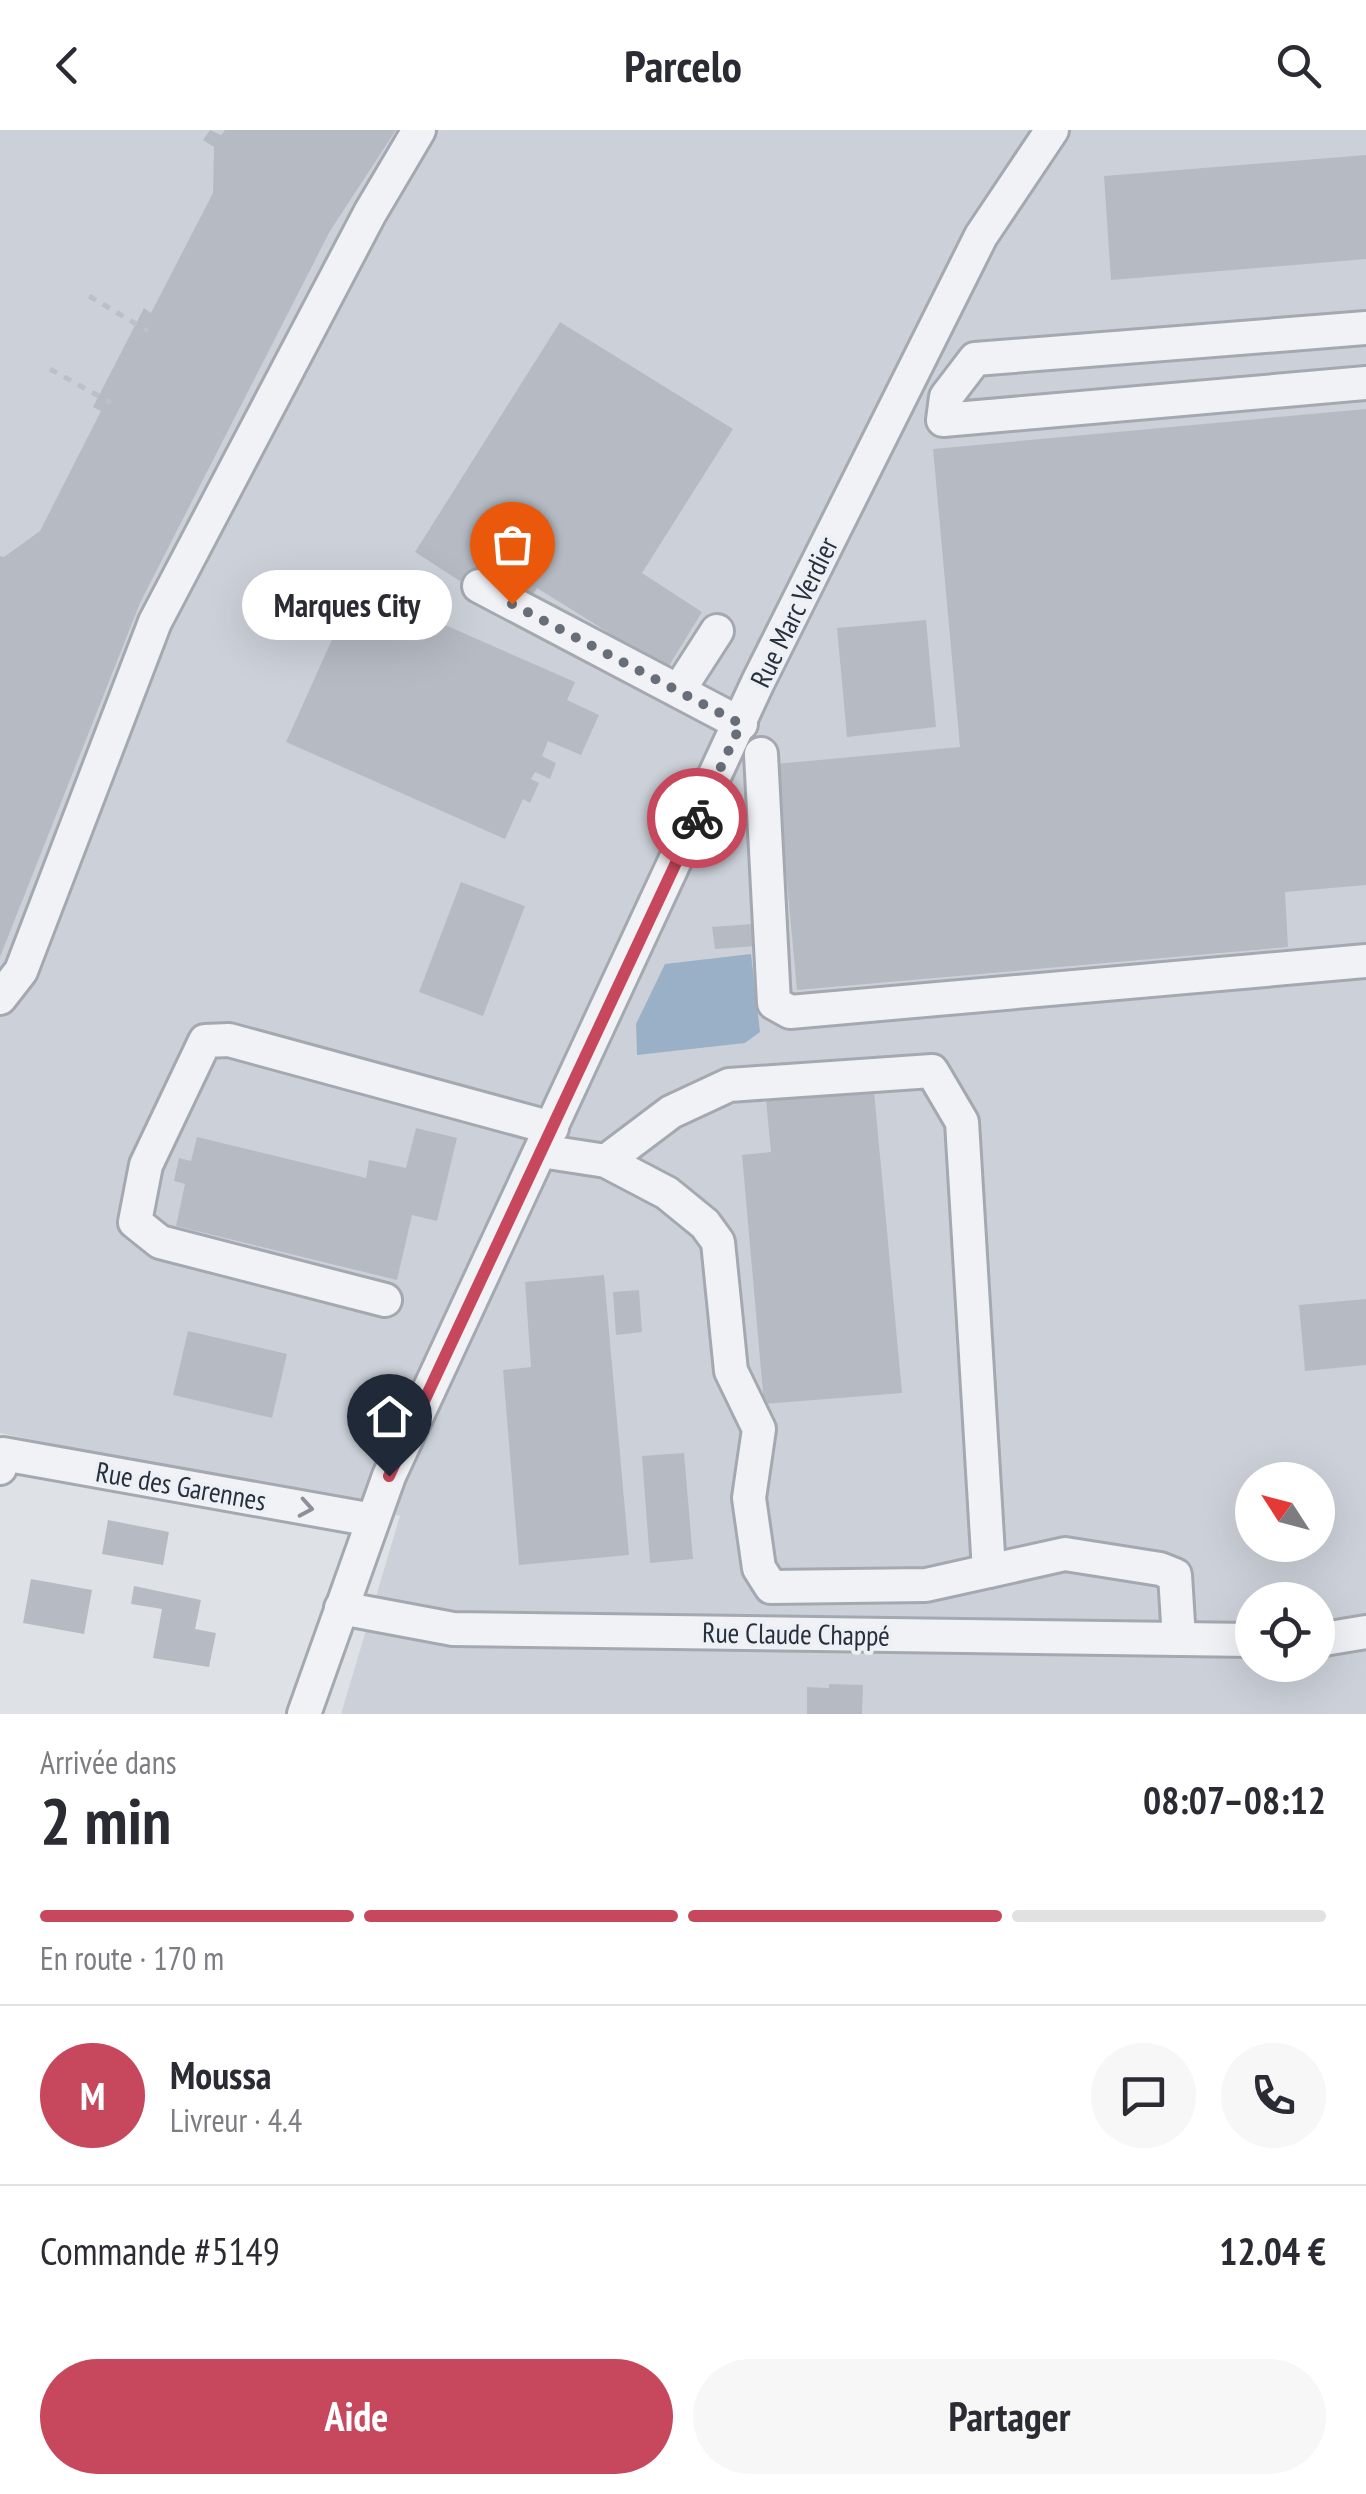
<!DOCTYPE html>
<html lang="fr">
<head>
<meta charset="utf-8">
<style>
	:root { --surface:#fff; --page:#f7f7f7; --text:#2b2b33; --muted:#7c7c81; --line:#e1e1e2; --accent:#c7485c }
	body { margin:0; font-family:"PT Sans Narrow",sans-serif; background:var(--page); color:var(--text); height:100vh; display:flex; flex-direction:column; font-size:38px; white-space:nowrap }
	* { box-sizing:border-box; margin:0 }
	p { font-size:32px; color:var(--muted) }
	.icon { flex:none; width:55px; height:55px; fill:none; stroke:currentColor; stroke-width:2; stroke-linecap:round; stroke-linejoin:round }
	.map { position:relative; height:1584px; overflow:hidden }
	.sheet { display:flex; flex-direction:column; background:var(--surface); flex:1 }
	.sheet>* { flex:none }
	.needle { width:65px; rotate:306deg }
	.tools { position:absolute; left:1235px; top:1332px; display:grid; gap:20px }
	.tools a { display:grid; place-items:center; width:100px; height:100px; border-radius:50%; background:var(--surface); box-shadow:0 10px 40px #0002; font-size:50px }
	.pin { position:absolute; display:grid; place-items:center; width:85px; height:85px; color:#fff; margin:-102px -42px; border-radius:50% 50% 50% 0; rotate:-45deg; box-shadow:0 0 10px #0007 }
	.pin .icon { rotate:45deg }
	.courier { position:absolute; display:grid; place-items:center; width:100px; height:100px; margin:-50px; border:8px solid #c7485c; border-radius:50%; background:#fff; color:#222; box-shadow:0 2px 12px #0007 }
	.bubble { position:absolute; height:70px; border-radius:35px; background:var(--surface); box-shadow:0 10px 40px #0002; font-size:32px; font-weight:700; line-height:70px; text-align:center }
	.summary em { font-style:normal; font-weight:700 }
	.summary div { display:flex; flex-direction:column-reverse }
	.summary { display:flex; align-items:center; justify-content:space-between; height:170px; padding:0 40px }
	h1 { font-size:65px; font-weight:700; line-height:75px }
	.bar { display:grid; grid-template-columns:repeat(4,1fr); gap:15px 10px; align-content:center; height:120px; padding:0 40px }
	.bar i { height:12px; border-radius:8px; background:var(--line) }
	.bar .on { background:var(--accent) }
	.bar p { grid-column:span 4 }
	.line { display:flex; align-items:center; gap:25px; padding:0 40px; border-top:2px solid var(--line) }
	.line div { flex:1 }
	.round { display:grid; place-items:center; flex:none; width:105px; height:105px; border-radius:52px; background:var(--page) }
	.primary-button { display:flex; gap:20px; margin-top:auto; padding:20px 40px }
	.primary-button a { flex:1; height:115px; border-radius:60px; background:var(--accent); color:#fff; font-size:40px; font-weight:700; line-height:115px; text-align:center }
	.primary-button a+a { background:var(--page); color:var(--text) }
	header { display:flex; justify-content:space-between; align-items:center; height:130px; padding:0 40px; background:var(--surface); font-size:45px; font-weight:700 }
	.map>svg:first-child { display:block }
	.built { fill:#ccd1d9; fill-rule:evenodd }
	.water { fill:#9ab0c6 }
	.building { fill:#b6bbc3 }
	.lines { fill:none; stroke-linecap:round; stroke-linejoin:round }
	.minor-casing { stroke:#a4a9b1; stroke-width:38 }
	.path { stroke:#bdc0c5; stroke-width:5; stroke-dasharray:8 8; stroke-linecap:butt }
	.minor { stroke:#f1f2f5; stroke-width:32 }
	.oneway { stroke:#8c9199 }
	.done { stroke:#686e78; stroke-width:10; stroke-dasharray:0 18 }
	.route { stroke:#c7485c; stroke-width:12 }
	.labels { text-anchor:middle; stroke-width:8; stroke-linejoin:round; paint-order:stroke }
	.street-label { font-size:28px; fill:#28303d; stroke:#edf0f5 }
</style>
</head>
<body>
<header><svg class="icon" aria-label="back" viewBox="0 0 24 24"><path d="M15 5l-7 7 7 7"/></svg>Parcelo<svg class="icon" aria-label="search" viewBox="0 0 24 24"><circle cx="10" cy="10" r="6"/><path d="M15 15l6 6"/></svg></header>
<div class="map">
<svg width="1366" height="1584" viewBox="0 0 1366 1584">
	<rect width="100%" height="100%" fill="#dee2e7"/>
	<path class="built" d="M0,0H1366V1584H341L400,1386L0,1303ZM1252,1350H1318V1415H1252ZM1252,1470H1318V1535H1252Z"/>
	<path class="water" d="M751,824L760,902L745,913L637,925L636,894L665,834Z"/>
	<g class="building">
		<path d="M210,0L221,5L225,0H396L330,101L140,473L0,827V426L4,427L40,401L101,281L93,277L144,178L151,183L213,63L214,17L203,10Z"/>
		<path d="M1366,25V129L1111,150L1104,46Z"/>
		<path d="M560,192L733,299L642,443L702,482L667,539L537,458L528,473L473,438L463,453L415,422Z"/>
		<path d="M1366,279V755L1285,762L1288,817L797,860L776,634L960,617L933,319Z"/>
		<path d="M356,456L575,552L567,570L599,585L581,625L548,611L542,626L556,633L550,649L535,642L531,649L539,653L530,673L523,669L505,709L286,612Z"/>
		<path d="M926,490L936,597L847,607L837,498Z"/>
		<path d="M461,752L525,776L483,886L419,862Z"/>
		<path d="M753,794L756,816L715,819L712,797Z"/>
		<path d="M874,961L902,1263L764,1274L742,1025L771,1022L766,970Z"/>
		<path d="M416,998L457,1008L437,1091L412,1085L397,1150L176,1096L185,1054L174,1051L179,1028L191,1031L197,1007L366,1048L369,1030L406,1038Z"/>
		<path d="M604,1145L629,1425L519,1435L503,1240L531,1237L525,1152Z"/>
		<path d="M639,1160L642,1202L616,1205L613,1162Z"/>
		<path d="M1366,1169V1235L1305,1241L1299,1175Z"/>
		<path d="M188,1201L287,1224L272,1288L173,1265Z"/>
		<path d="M684,1323L693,1429L650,1433L642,1326Z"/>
		<path d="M108,1390L169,1402L163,1435L102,1424Z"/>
		<path d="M31,1449L92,1460L84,1504L23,1493Z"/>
		<path d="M134,1456L201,1470L195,1499L216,1503L209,1537L153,1528L162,1479L131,1474Z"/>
		<path d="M829,1554L863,1555L862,1584H807V1557L829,1558Z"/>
	</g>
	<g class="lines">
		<g class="minor-casing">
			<g id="minor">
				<path d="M1366,198L975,229L946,267L943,290L1366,253"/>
				<path d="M479,456L741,594"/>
				<path d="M679,560L717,501"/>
				<path d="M761,624L774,873L790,882L1366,831"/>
				<path d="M0,868L21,841L155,492L370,83L419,0"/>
				<path d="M541,1021L606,1031L667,1063L705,1094L718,1112L731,1241L759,1299L749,1368L759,1438L771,1457L926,1455L1065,1424L1160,1439L1175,1445L1179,1509"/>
				<path d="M606,1031L671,982L729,955L932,941L962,992L989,1441"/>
				<path d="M385,1170L160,1112L135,1092L146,1035L205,911L229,910L552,998"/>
				<path d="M0,1338L3,1324L373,1390"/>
				<path d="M341,1478L453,1499L1252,1510"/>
				<path d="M1318,1510L1366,1502"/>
				<path d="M304,1584L389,1346L758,552L981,106L1052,0"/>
			</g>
		</g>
		<g class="path">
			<path d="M89,166L148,201"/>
			<path d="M50,239L111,273"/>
		</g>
		<use href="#minor" class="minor"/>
	</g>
	<defs><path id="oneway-chevron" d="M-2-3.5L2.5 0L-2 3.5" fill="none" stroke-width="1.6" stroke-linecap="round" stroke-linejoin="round" transform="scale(2.5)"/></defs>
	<use class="oneway" href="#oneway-chevron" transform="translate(306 1378) rotate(10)"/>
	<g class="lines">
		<path class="done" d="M512,474L741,594L697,688"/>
		<path class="route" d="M389,1346L697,688"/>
	</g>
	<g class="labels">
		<g class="street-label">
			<text transform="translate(794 482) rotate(-64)" y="10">Rue Marc Verdier</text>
			<text transform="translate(181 1356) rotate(10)" y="10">Rue des Garennes</text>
			<text transform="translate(796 1504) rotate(1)" y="10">Rue Claude Chappé</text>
		</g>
	</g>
</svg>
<div class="tools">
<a><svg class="needle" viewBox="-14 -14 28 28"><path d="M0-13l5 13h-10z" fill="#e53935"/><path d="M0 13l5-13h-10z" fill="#7c7c81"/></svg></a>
<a><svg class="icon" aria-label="locate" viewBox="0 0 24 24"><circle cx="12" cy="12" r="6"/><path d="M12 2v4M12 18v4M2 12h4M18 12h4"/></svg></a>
</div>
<div class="pin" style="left:512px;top:474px;background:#ea580c"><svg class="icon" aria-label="bag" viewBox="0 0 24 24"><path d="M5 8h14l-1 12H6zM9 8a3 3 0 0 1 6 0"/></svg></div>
<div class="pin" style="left:389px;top:1346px;background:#1f2937"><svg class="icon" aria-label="home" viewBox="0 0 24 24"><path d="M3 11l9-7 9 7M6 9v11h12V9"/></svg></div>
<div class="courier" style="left:697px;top:688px"><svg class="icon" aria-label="bike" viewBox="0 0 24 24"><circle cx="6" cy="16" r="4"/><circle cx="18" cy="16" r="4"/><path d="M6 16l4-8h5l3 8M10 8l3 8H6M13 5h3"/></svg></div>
<div class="bubble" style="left:242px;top:440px;width:210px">Marques City</div>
</div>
<section class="sheet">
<div class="summary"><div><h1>2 min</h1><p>Arrivée dans</p></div><em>08:07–08:12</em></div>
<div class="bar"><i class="on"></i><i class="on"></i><i class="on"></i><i></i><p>En route · 170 m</p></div>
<div class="line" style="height:180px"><b class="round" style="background:var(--accent);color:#fff">M</b><div><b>Moussa</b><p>Livreur · 4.4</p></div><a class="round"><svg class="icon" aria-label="chat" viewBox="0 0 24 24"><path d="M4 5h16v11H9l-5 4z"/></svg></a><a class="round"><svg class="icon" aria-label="phone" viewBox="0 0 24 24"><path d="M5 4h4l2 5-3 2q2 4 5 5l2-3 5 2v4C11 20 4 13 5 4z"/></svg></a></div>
<div class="line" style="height:130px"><div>Commande #5149</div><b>12.04 €</b></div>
<div class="primary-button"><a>Aide</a><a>Partager</a></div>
</section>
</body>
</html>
